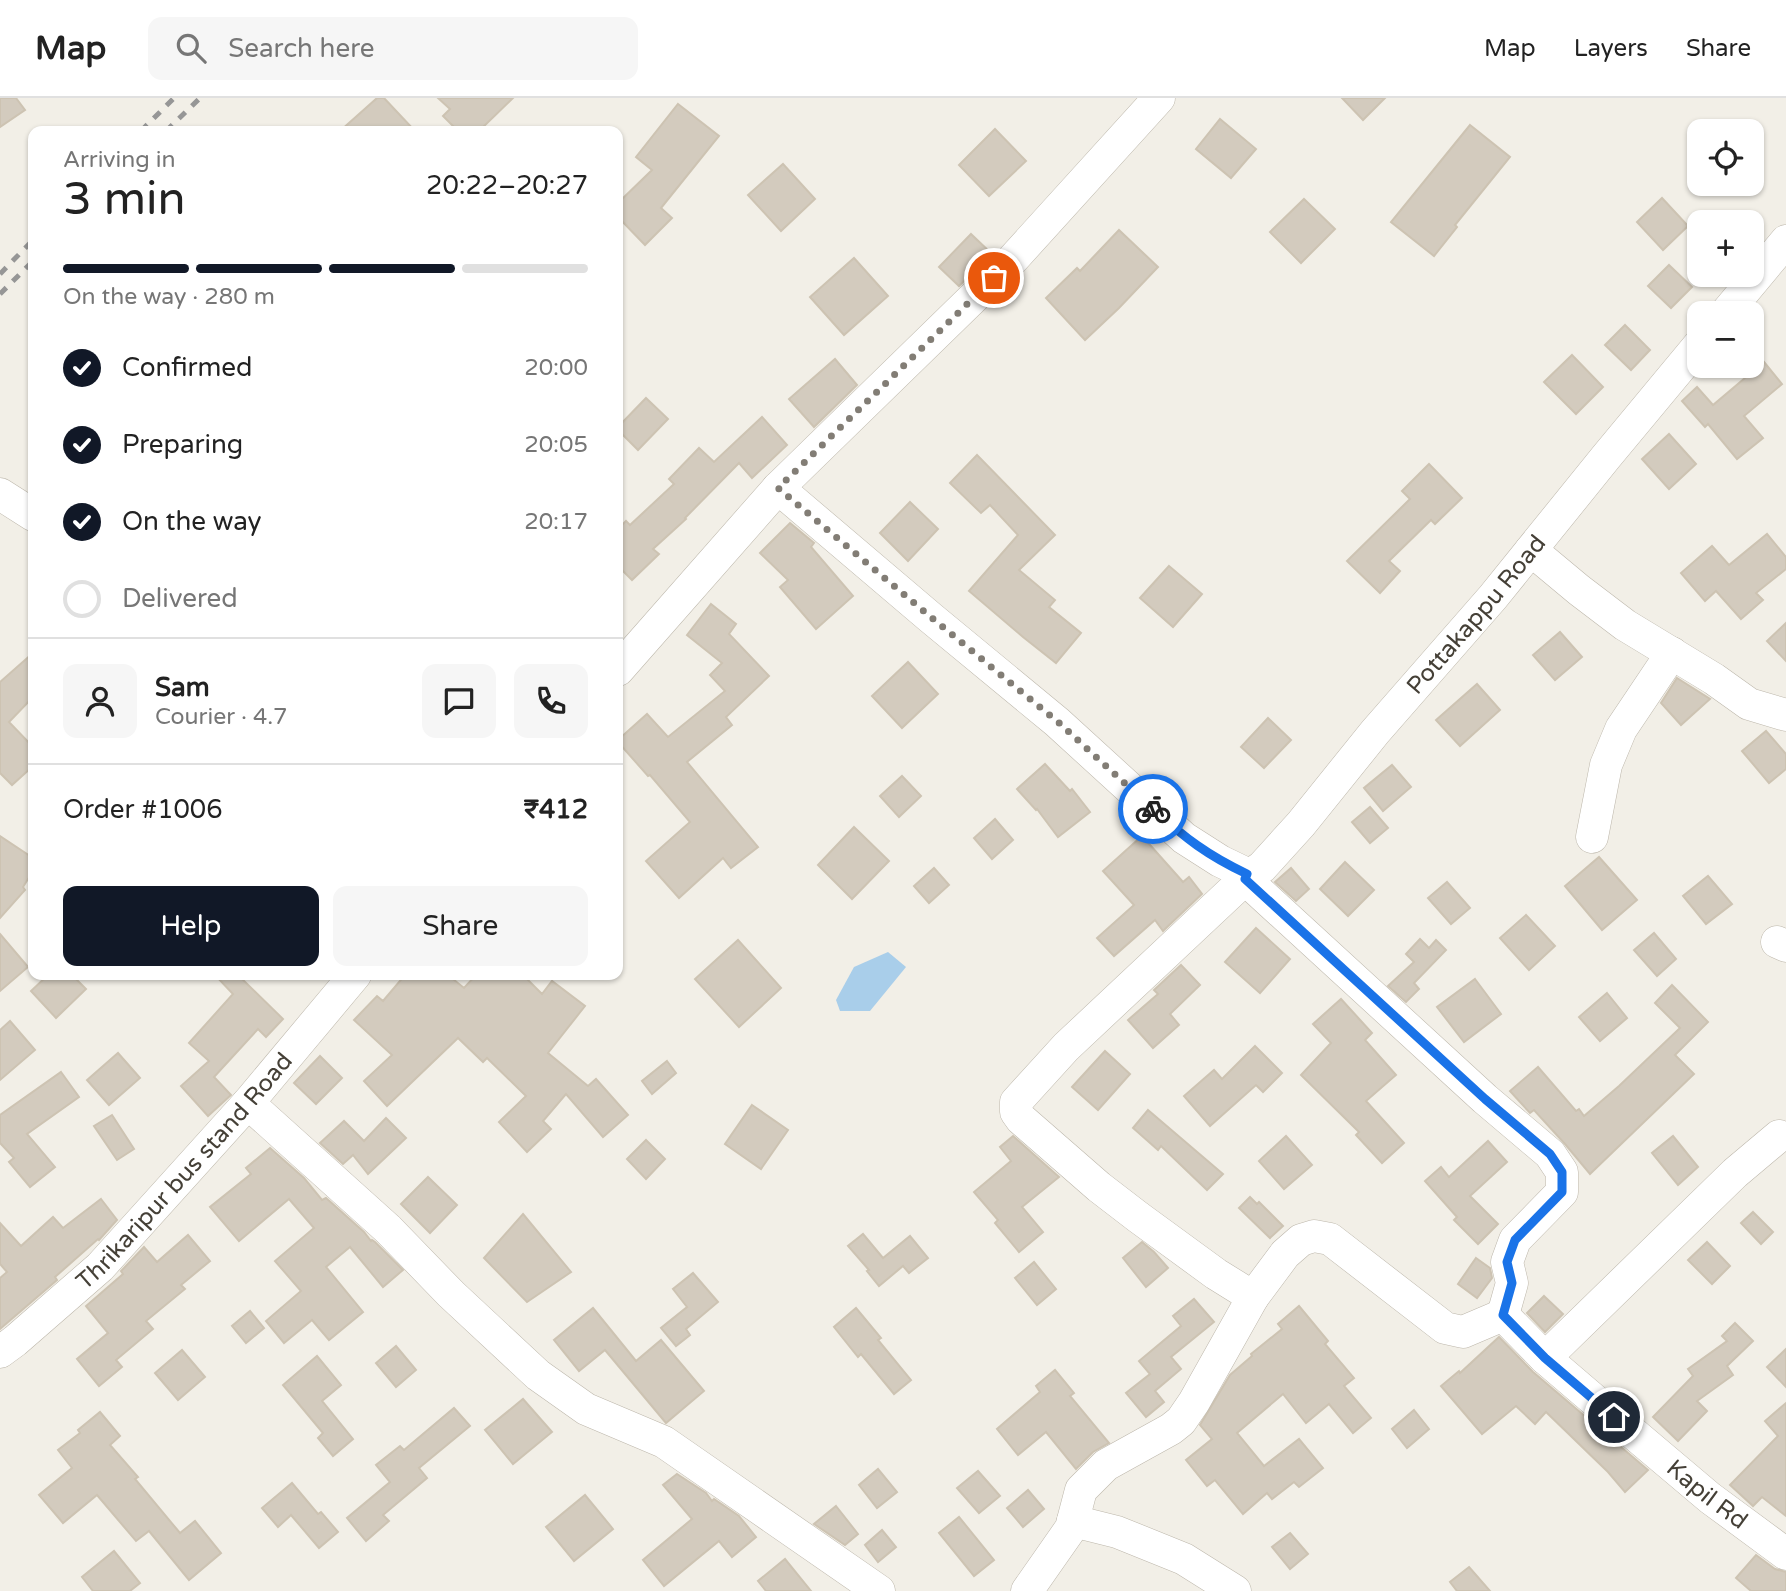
<!DOCTYPE html>
<html lang="en">
<head>
<meta charset="utf-8">
<style>
	:root { --surface:#fff; --page:#f6f6f6; --text:#222; --muted:#767676; --line:#e0e0e0; --accent:#111827 }
	body { margin:0; font-family:"Varela Round",sans-serif; background:var(--page); color:var(--text); height:100vh; display:flex; flex-direction:column; font-size:26px; white-space:nowrap }
	* { box-sizing:border-box; margin:0 }
	p { font-size:23px; color:var(--muted) }
	.icon { flex:none; width:38px; height:38px; fill:none; stroke:currentColor; stroke-width:2; stroke-linecap:round; stroke-linejoin:round }
	.map { position:relative; flex:1; overflow:hidden }
	.panel { position:absolute; left:28px; top:28px; width:595px; height:854px; display:flex; flex-direction:column; background:var(--surface); border-radius:14px; box-shadow:0 2px 5px #0004 }
	.panel>* { flex:none }
	.tools { position:absolute; left:1687px; top:21px; display:grid; gap:14px }
	.tools a { display:grid; place-items:center; width:77px; height:77px; border-radius:14px; background:var(--surface); box-shadow:0 2px 5px #0004; font-size:35px }
	.pin { position:absolute; display:grid; place-items:center; width:60px; height:60px; color:#fff; margin:-30px; border:4px solid #fff; border-radius:50%; box-shadow:0 2px 7px #0007 }
	.courier { position:absolute; display:grid; place-items:center; width:70px; height:70px; margin:-35px; border:5px solid #1a73e8; border-radius:50%; background:#fff; color:#222; box-shadow:0 2px 9px #0007 }
	.head em { font-style:normal; font-weight:600 }
	.head div { display:flex; flex-direction:column-reverse }
	.head { display:flex; align-items:center; justify-content:space-between; height:119px; padding:0 35px }
	h1 { font-size:46px; font-weight:600; line-height:52px }
	.bar { display:grid; grid-template-columns:repeat(4,1fr); gap:10px 7px; align-content:center; height:84px; padding:0 35px }
	.bar i { height:9px; border-radius:5px; background:var(--line) }
	.bar .selected { background:var(--accent) }
	.bar p { grid-column:span 4 }
	.line { display:flex; align-items:center; gap:18px; padding:0 35px; border-top:2px solid var(--line) }
	.line div { flex:1 }
	.round { display:grid; place-items:center; flex:none; width:74px; height:74px; border-radius:14px; background:var(--page) }
	ol { padding:0 35px; list-style:none }
	li { display:flex; align-items:center; gap:21px; height:77px }
	li p { margin-inline-start:auto }
	li .icon { padding:7px; border-radius:50%; background:var(--accent); color:#fff; stroke-width:4 }
	li:last-child { color:var(--muted) }
	li i { width:38px; height:38px; border:4px solid var(--line); border-radius:50% }
	.primary-button { display:flex; gap:14px; margin-top:auto; padding:14px 35px }
	.primary-button a { flex:1; height:80px; border-radius:14px; background:var(--accent); color:#fff; font-size:28px; font-weight:600; line-height:80px; text-align:center }
	.primary-button a+a { background:var(--page); color:var(--text) }
	header { display:flex; align-items:center; gap:42px; box-sizing:border-box; height:98px; padding:0 35px; background:var(--surface); border-bottom:2px solid var(--line) }
	header strong { font-size:33px }
	nav { display:flex; gap:38px; margin-inline-start:auto; font-size:24px }
	.search { width:490px; height:63px; background:var(--page); display:flex; align-items:center; gap:18px; box-sizing:border-box; padding:0 24px; border-radius:14px; color:var(--muted); font-size:26px }
	.map>svg:first-child { display:block }
	.water { fill:#a9ceea }
	.building { fill:#d3cbbe; stroke:#cdc3b2; stroke-width:2 }
	.lines { fill:none; stroke-linecap:round; stroke-linejoin:round }
	.minor-casing { stroke:#bdb7ab; stroke-width:33 }
	.minor { stroke:#fff; stroke-width:32 }
	.rail { stroke:#969696; stroke-width:5; stroke-dasharray:9 9; stroke-linecap:butt }
	.done { stroke:#827d75; stroke-width:7; stroke-dasharray:0 12.6 }
	.route { stroke:#1a73e8; stroke-width:9 }
	.labels { text-anchor:middle; stroke-width:5; stroke-linejoin:round; paint-order:stroke }
	.street-label { font-size:24px; fill:#454037; stroke:#fff }
</style>
</head>
<body>
<header>
<strong>Map</strong>
<div class="search"><svg class="icon" aria-label="search" viewBox="0 0 24 24"><circle cx="10" cy="10" r="6"/><path d="M15 15l6 6"/></svg>Search here</div>
<nav><a>Map</a><a>Layers</a><a>Share</a></nav>
</header>
<div class="map">
<svg width="1786" height="1493" viewBox="0 0 1786 1493">
	<rect width="100%" height="100%" fill="#f2efe7"/>
	<path class="water" d="M888,854L906,869L870,913H840L836,902L854,869Z"/>
	<g class="building">
		<path d="M0,0H16L25,12L0,29Z"/>
		<path d="M377,0H384L415,33H340Z"/>
		<path d="M438,0H513L479,33H458L443,18L450,11Z"/>
		<path d="M1342,0H1385L1363,22Z"/>
		<path d="M678,6L719,38L661,110L672,120L645,147L618,119V105L652,72L636,59Z"/>
		<path d="M1220,21L1256,51L1231,80L1196,51Z"/>
		<path d="M1470,27L1510,59L1455,127L1457,129L1434,158L1391,124Z"/>
		<path d="M995,31L1026,63L989,98L959,67Z"/>
		<path d="M783,66L815,101L781,133L748,97Z"/>
		<path d="M1662,100L1688,128L1663,152L1637,124Z"/>
		<path d="M1304,101L1335,131L1301,165L1270,134Z"/>
		<path d="M1119,132L1158,169L1119,210L1085,242L1046,200L1077,170L1080,173Z"/>
		<path d="M971,136L992,156L959,188L939,169Z"/>
		<path d="M854,160L888,198L844,237L810,199Z"/>
		<path d="M1669,167L1692,189L1671,210L1648,188Z"/>
		<path d="M1625,227L1650,252L1631,272L1605,247Z"/>
		<path d="M1572,257L1603,289L1576,316L1544,284Z"/>
		<path d="M835,261L857,287L814,329L789,301Z"/>
		<path d="M1764,264L1782,286L1744,318L1763,340L1737,361L1708,326L1705,329L1682,303L1697,289L1713,307Z"/>
		<path d="M646,300L668,321L638,352L618,332V329Z"/>
		<path d="M762,319L787,347L752,380L739,365L685,420L686,421L653,451L659,456L632,482L618,468V431L626,423L630,427L674,386L669,381L699,350L714,364Z"/>
		<path d="M1669,336L1696,366L1669,391L1642,361Z"/>
		<path d="M977,357L1055,437L1019,472L1055,502L1049,509L1081,535L1056,565L1023,539L969,493L1018,437L990,407L981,415L950,385Z"/>
		<path d="M1429,366L1462,400L1435,426L1431,422L1389,463L1400,473L1380,495L1347,463L1410,401L1402,393Z"/>
		<path d="M910,404L938,431L908,463L880,435Z"/>
		<path d="M790,425L814,445L811,449L853,498L816,531L780,489L788,482L760,455Z"/>
		<path d="M1767,436L1786,459V471L1756,495L1763,502L1741,521L1716,493L1705,503L1681,475L1712,448L1729,467Z"/>
		<path d="M1169,468L1202,496L1173,529L1140,500Z"/>
		<path d="M711,506L736,526L729,536L769,578L726,619L732,627L687,664L758,749L731,770L723,760L679,800L646,763L690,724L650,677L648,678L618,644V642L647,616L668,639L725,593L710,577L722,565L687,537Z"/>
		<path d="M1786,525V563L1767,543Z"/>
		<path d="M1560,534L1582,559L1555,582L1533,557Z"/>
		<path d="M33,555V599L9,624L33,649V668L12,687L0,675V584Z"/>
		<path d="M908,564L938,596L902,630L872,598Z"/>
		<path d="M1677,580L1710,601L1681,627L1661,605Z"/>
		<path d="M1477,586L1500,612L1460,648L1436,622Z"/>
		<path d="M1268,620L1291,642L1264,670L1241,649Z"/>
		<path d="M1766,633L1786,656V671L1769,685L1742,653Z"/>
		<path d="M1045,666L1070,693L1072,691L1090,714L1058,739L1037,711L1036,712L1017,691Z"/>
		<path d="M1392,667L1411,689L1383,713L1364,690Z"/>
		<path d="M902,678L921,698L899,719L880,698Z"/>
		<path d="M1370,709L1388,730L1370,745L1352,724Z"/>
		<path d="M995,721L1013,742L992,761L974,740Z"/>
		<path d="M854,729L889,763L852,801L818,767Z"/>
		<path d="M0,738L33,760V773L23,789L25,792L0,820Z"/>
		<path d="M1142,738L1183,784L1189,779L1202,796L1163,833L1155,822L1114,858L1097,840L1134,807L1103,773Z"/>
		<path d="M1599,759L1637,802L1602,832L1565,788Z"/>
		<path d="M1345,764L1374,792L1348,818L1320,791Z"/>
		<path d="M934,770L949,787L929,805L914,788Z"/>
		<path d="M1291,770L1309,791L1296,803L1275,784Z"/>
		<path d="M1708,778L1732,806L1706,826L1683,798Z"/>
		<path d="M1447,784L1470,810L1451,826L1428,800Z"/>
		<path d="M1526,817L1555,848L1529,872L1500,840Z"/>
		<path d="M1256,830L1290,861L1260,895L1225,864Z"/>
		<path d="M1654,835L1676,861L1657,878L1634,852Z"/>
		<path d="M0,836L28,869L0,893Z"/>
		<path d="M1420,841L1429,850L1436,842L1446,852L1414,885L1419,891L1406,904L1388,888L1414,864L1406,856Z"/>
		<path d="M738,842L781,890L739,929L695,881Z"/>
		<path d="M1181,867L1200,887L1170,916L1179,927L1153,950L1128,922L1158,896L1154,892Z"/>
		<path d="M48,877H72L86,891L56,920L31,893Z"/>
		<path d="M215,877H238L283,921L266,939L258,931L214,979L231,997L208,1018L181,988L209,963L189,945L233,896Z"/>
		<path d="M405,877H448L464,890L476,877H523L542,896L552,883L585,908L548,955L588,988L596,981L628,1017L603,1039L566,996L543,1023L551,1031L527,1054L499,1024L526,998L487,960L483,964L458,940L387,1008L364,983L392,957L354,922L377,898L383,903Z"/>
		<path d="M1475,881L1501,916L1464,944L1437,909Z"/>
		<path d="M1672,887L1708,924L1675,957L1694,976L1590,1076L1565,1046L1534,1012L1530,1015L1510,993L1538,969L1576,1013L1579,1011L1584,1018L1619,988L1680,930L1655,905Z"/>
		<path d="M1607,895L1627,920L1600,943L1579,919Z"/>
		<path d="M1341,901L1372,935L1365,942L1396,977L1366,1003L1404,1045L1382,1065L1356,1037L1359,1034L1301,977L1331,945L1313,926Z"/>
		<path d="M10,923L35,952L0,982V932Z"/>
		<path d="M1255,948L1282,975L1263,994L1256,987L1210,1028L1184,998L1214,972L1222,981Z"/>
		<path d="M1105,953L1130,976L1098,1012L1072,989Z"/>
		<path d="M118,955L140,980L109,1007L87,982Z"/>
		<path d="M320,958L342,980L316,1006L294,985Z"/>
		<path d="M667,963L676,975L652,996L642,983Z"/>
		<path d="M61,974L79,999L27,1036L55,1069L30,1089L9,1064L14,1060L0,1045V1017Z"/>
		<path d="M752,1007L788,1032L761,1071L725,1046Z"/>
		<path d="M1148,1012L1223,1076L1207,1092L1161,1048L1158,1052L1133,1030Z"/>
		<path d="M112,1017L134,1051L117,1062L94,1028Z"/>
		<path d="M386,1020L406,1040L368,1076L353,1057L343,1066L320,1045L344,1023L364,1043Z"/>
		<path d="M1013,1038L1059,1079L1022,1109L1043,1134L1019,1154L995,1125L998,1122L974,1094L1011,1063L1000,1049Z"/>
		<path d="M1286,1038L1312,1067L1284,1091L1259,1063Z"/>
		<path d="M1673,1038L1698,1069L1678,1087L1652,1055Z"/>
		<path d="M646,1042L665,1061L646,1081L627,1061Z"/>
		<path d="M1488,1043L1507,1064L1470,1098L1498,1126L1478,1146L1454,1122L1457,1119L1425,1083L1441,1069L1449,1079Z"/>
		<path d="M270,1050L304,1080L322,1102L326,1100L364,1134L371,1143L372,1142L375,1144L403,1172L383,1189L350,1149L326,1169L363,1214L329,1242L312,1222L284,1245L266,1223L301,1193L275,1163L314,1130L289,1101L239,1143L210,1109L251,1076L246,1070Z"/>
		<path d="M428,1079L457,1107L430,1135L401,1106Z"/>
		<path d="M1250,1099L1257,1106L1259,1104L1283,1128L1270,1140L1239,1110Z"/>
		<path d="M101,1101L117,1122L99,1142L98,1141L55,1179L57,1182L0,1231V1180L7,1174L0,1166V1125L21,1148L53,1119L63,1130Z"/>
		<path d="M1753,1114L1773,1134L1761,1146L1741,1125Z"/>
		<path d="M523,1116L571,1174L527,1204L484,1160Z"/>
		<path d="M863,1136L883,1160L910,1138L928,1160L909,1175L903,1168L879,1188L867,1173L869,1172L848,1148Z"/>
		<path d="M188,1137L210,1163L181,1187L185,1191L146,1223L153,1231L116,1262L122,1269L99,1288L77,1261L108,1235L86,1208L123,1176L121,1173L144,1149L157,1164Z"/>
		<path d="M1142,1144L1154,1154L1168,1170L1146,1189L1123,1160Z"/>
		<path d="M1707,1144L1730,1168L1712,1186L1688,1162Z"/>
		<path d="M1476,1160L1490,1170L1492,1180L1477,1200L1458,1186Z"/>
		<path d="M1034,1164L1056,1191L1037,1207L1015,1180Z"/>
		<path d="M693,1175L718,1204L686,1231L690,1237L676,1248L661,1230L687,1209L673,1191Z"/>
		<path d="M1544,1198L1563,1216L1545,1234L1527,1215Z"/>
		<path d="M1194,1201L1214,1224L1171,1259L1181,1271L1155,1293L1164,1304L1146,1319L1126,1295L1150,1276L1139,1263L1181,1228L1173,1218Z"/>
		<path d="M1299,1208L1328,1243L1325,1246L1354,1280L1344,1288L1371,1320L1353,1335L1329,1306L1306,1325L1283,1296L1237,1335L1264,1368L1299,1341L1323,1370L1299,1389L1294,1384L1272,1401L1267,1395L1243,1416L1215,1382L1207,1388L1186,1362L1212,1341L1200,1327L1230,1277L1252,1258L1251,1256L1282,1231L1278,1226Z"/>
		<path d="M593,1210L636,1263L661,1242L704,1293L666,1325L605,1252L579,1273L554,1242Z"/>
		<path d="M856,1210L881,1240L878,1242L911,1282L894,1296L861,1256L858,1259L834,1229Z"/>
		<path d="M250,1213L264,1230L246,1245L232,1228Z"/>
		<path d="M1735,1225L1753,1243L1727,1268L1733,1277L1697,1303L1707,1313L1678,1343L1653,1319L1693,1278L1688,1271L1727,1243L1722,1238Z"/>
		<path d="M1499,1239L1533,1274L1648,1372L1625,1394L1608,1374L1546,1314L1535,1326L1516,1308L1482,1336L1441,1288L1459,1273L1460,1275Z"/>
		<path d="M396,1248L416,1272L396,1289L376,1265Z"/>
		<path d="M1786,1251V1289L1767,1269Z"/>
		<path d="M182,1252L205,1279L178,1302L155,1275Z"/>
		<path d="M317,1258L341,1287L322,1303L353,1341L333,1358L318,1340L323,1335L283,1287Z"/>
		<path d="M1055,1272L1074,1295L1070,1298L1109,1345L1093,1354L1076,1371L1046,1334L1018,1357L997,1331L1040,1294L1036,1288Z"/>
		<path d="M523,1301L552,1334L513,1366L485,1332Z"/>
		<path d="M1786,1305V1418L1762,1399L1753,1408L1730,1387L1778,1338L1765,1323Z"/>
		<path d="M454,1310L470,1328L419,1370L427,1380L383,1417L389,1423L366,1443L347,1420L390,1384L376,1367L400,1348L404,1352Z"/>
		<path d="M1414,1312L1429,1331L1407,1350L1392,1331Z"/>
		<path d="M100,1314L120,1338L110,1347L138,1379L135,1381L180,1435L195,1423L221,1455L189,1482L149,1433L136,1443L97,1397L63,1425L39,1397L72,1370L58,1352L80,1335L78,1332Z"/>
		<path d="M878,1371L897,1394L877,1410L859,1387Z"/>
		<path d="M978,1373L1000,1398L979,1415L957,1390Z"/>
		<path d="M677,1376L706,1395L712,1403L714,1401L739,1418L756,1439L732,1459L719,1443L664,1488L643,1462L692,1421L663,1387Z"/>
		<path d="M292,1385L318,1416L321,1414L338,1434L319,1450L291,1417L278,1429L262,1410Z"/>
		<path d="M1028,1392L1044,1411L1023,1429L1007,1410Z"/>
		<path d="M585,1397L613,1431L574,1463L546,1429Z"/>
		<path d="M836,1408L858,1436L845,1447L814,1426Z"/>
		<path d="M959,1419L994,1462L974,1478L939,1435Z"/>
		<path d="M882,1432L896,1449L878,1464L865,1447Z"/>
		<path d="M1290,1435L1308,1456L1290,1471L1272,1449Z"/>
		<path d="M114,1453L140,1485L130,1493H93L82,1479Z"/>
		<path d="M1756,1457L1775,1471L1786,1474V1493H1751L1736,1480Z"/>
		<path d="M785,1461L811,1493H766L758,1483Z"/>
		<path d="M1469,1469L1490,1493H1457L1450,1484Z"/>
	</g>
	<g class="lines">
		<g class="minor-casing">
			<g id="minor">
				<path d="M1726,215L1786,143"/>
				<path id="s1" d="M778,390L931,520L1057,624L1184,740L1220,763L1247,776L1245,781L1485,1001L1550,1056L1562,1074V1094L1515,1142L1507,1164L1512,1185L1503,1217L1545,1260L1614,1319L1710,1400L1786,1456"/>
				<path d="M0,396L33,417"/>
				<path d="M1531,452L1579,492L1625,527L1714,581L1749,606L1786,617"/>
				<path d="M618,572L778,390L1013,161L1159,0"/>
				<path d="M1592,739L1606,667L1621,631L1672,555"/>
				<path id="s2" d="M1247,776L1253,775L1262,769L1301,726L1375,634L1493,499L1606,359L1699,247"/>
				<path d="M1245,781L1066,949L1016,1004V1014L1021,1021L1099,1089L1138,1119L1216,1176L1253,1199"/>
				<path d="M1777,844L1786,848"/>
				<path d="M248,1005L388,1131L451,1196L538,1277L586,1311L664,1344L879,1493"/>
				<path id="s3" d="M0,1254L15,1243L100,1169L248,1005L355,877"/>
				<path d="M1545,1260L1735,1075L1779,1038"/>
				<path d="M1073,1423L1117,1434L1184,1461L1235,1493"/>
				<path d="M1027,1493L1071,1430L1081,1392L1106,1367L1171,1331L1181,1323L1194,1304L1253,1199L1285,1156L1301,1142L1314,1138L1330,1141L1445,1230L1463,1234L1503,1217"/>
			</g>
		</g>
		<use href="#minor" class="minor"/>
		<g class="rail">
			<path d="M141,33L174,0"/>
			<path d="M166,33L200,0"/>
			<path d="M0,176L33,142"/>
			<path d="M0,196L33,163"/>
		</g>
	</g>
	<g class="lines">
		<path class="done" d="M994,180L778,390L932,520L1058,624L1153,711"/>
		<path class="route" d="M1153,711C1185,740 1207,757 1247,776L1245,781L1485,1001L1550,1056L1562,1074V1094L1515,1142L1507,1164L1512,1185L1503,1217L1545,1260L1614,1319"/>
	</g>
	<g class="labels">
		<g class="street-label">
			<text dy="8" stroke="none"><textPath href="#s2" startOffset="348">Pottakappu Road</textPath></text>
			<text dy="8" stroke="none"><textPath href="#s3" startOffset="259">Thrikaripur bus stand Road</textPath></text>
			<text dy="8" stroke="none"><textPath href="#s1" startOffset="1484">Kapil Rd</textPath></text>
		</g>
	</g>
</svg>
<div class="tools">
<a><svg class="icon" aria-label="locate" viewBox="0 0 24 24"><circle cx="12" cy="12" r="6"/><path d="M12 2v4M12 18v4M2 12h4M18 12h4"/></svg></a>
<a>+</a>
<a>−</a>
</div>
<div class="pin" style="left:994px;top:180px;background:#ea580c"><svg class="icon" aria-label="bag" viewBox="0 0 24 24"><path d="M5 8h14l-1 12H6zM9 8a3 3 0 0 1 6 0"/></svg></div>
<div class="pin" style="left:1614px;top:1319px;background:#1f2937"><svg class="icon" aria-label="home" viewBox="0 0 24 24"><path d="M3 11l9-7 9 7M6 9v11h12V9"/></svg></div>
<div class="courier" style="left:1153px;top:711px"><svg class="icon" aria-label="bike" viewBox="0 0 24 24"><circle cx="6" cy="16" r="4"/><circle cx="18" cy="16" r="4"/><path d="M6 16l4-8h5l3 8M10 8l3 8H6M13 5h3"/></svg></div>
<section class="panel">
<div class="head"><div><h1>3 min</h1><p>Arriving in</p></div><em>20:22–20:27</em></div>
<div class="bar"><i class="selected"></i><i class="selected"></i><i class="selected"></i><i></i><p>On the way · 280 m</p></div>
<ol>
<li><svg class="icon" aria-label="check" viewBox="0 0 24 24"><path d="M5 12l5 5 9-10"/></svg>Confirmed<p>20:00</p></li>
<li><svg class="icon" aria-label="check" viewBox="0 0 24 24"><path d="M5 12l5 5 9-10"/></svg>Preparing<p>20:05</p></li>
<li><svg class="icon" aria-label="check" viewBox="0 0 24 24"><path d="M5 12l5 5 9-10"/></svg>On the way<p>20:17</p></li>
<li><i></i>Delivered</li>
</ol>
<div class="line" style="height:126px"><a class="round"><svg class="icon" aria-label="person" viewBox="0 0 24 24"><circle cx="12" cy="8" r="4"/><path d="M4 21q1-7 8-7t8 7"/></svg></a><div><b>Sam</b><p>Courier · 4.7</p></div><a class="round"><svg class="icon" aria-label="chat" viewBox="0 0 24 24"><path d="M4 5h16v11H9l-5 4z"/></svg></a><a class="round"><svg class="icon" aria-label="phone" viewBox="0 0 24 24"><path d="M5 4h4l2 5-3 2q2 4 5 5l2-3 5 2v4C11 20 4 13 5 4z"/></svg></a></div>
<div class="line" style="height:91px"><div>Order #1006</div><b>₹412</b></div>
<div class="primary-button"><a>Help</a><a>Share</a></div>
</section>
</div>
</body>
</html>
